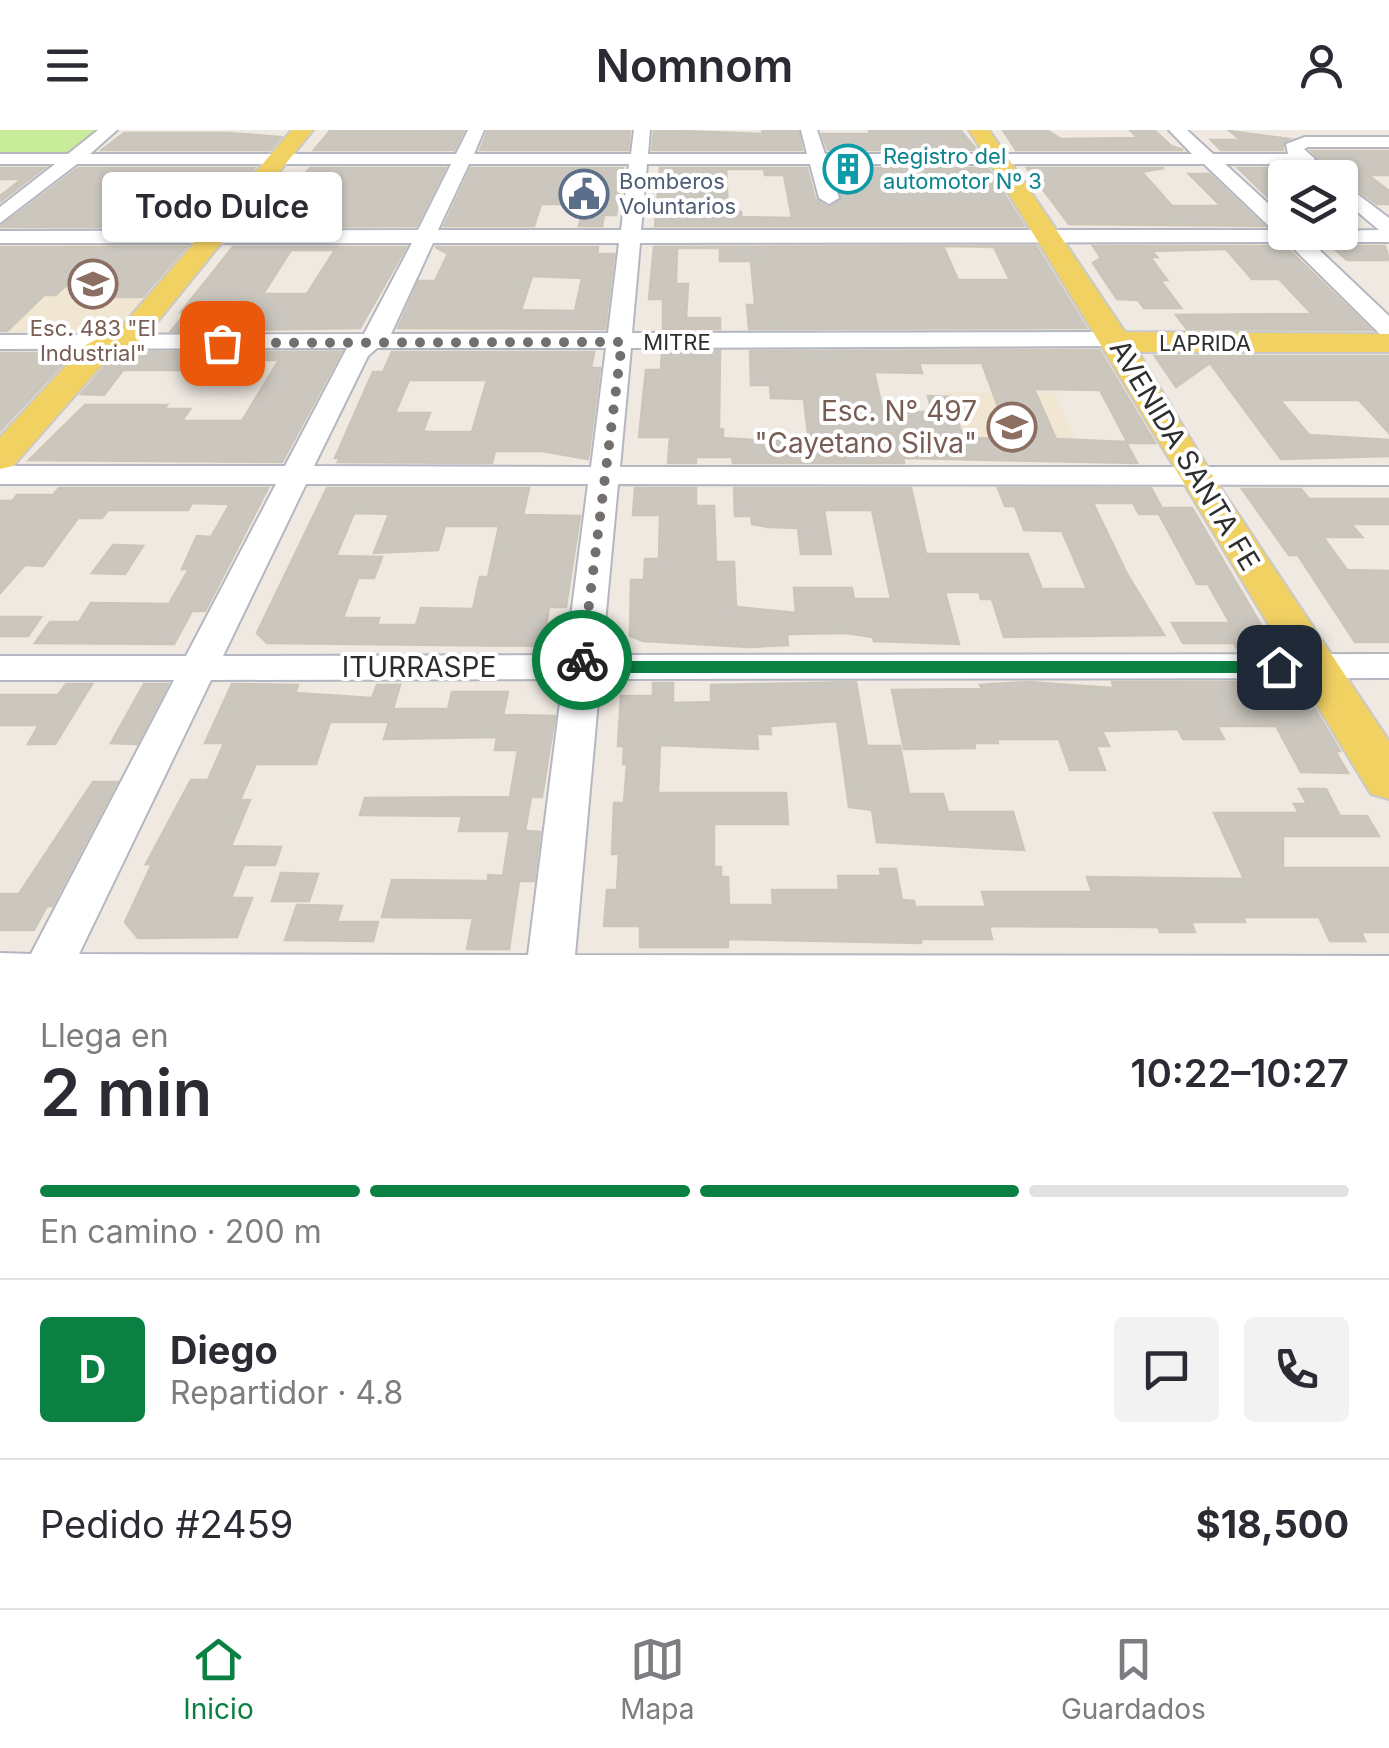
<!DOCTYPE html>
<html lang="es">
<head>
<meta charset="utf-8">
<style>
	:root { --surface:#fff; --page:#f2f2f3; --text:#2b2b33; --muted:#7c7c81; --line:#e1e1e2; --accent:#0b8043 }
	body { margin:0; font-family:Inter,sans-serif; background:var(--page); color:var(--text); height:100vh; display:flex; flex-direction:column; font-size:38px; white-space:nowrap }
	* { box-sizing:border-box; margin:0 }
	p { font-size:32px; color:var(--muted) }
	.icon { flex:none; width:55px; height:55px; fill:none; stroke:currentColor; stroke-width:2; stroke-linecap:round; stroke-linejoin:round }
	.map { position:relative; height:858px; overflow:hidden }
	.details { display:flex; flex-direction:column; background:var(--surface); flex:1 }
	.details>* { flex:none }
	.buttons { position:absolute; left:1268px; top:30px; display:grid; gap:20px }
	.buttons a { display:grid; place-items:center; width:90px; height:90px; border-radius:10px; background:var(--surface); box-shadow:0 2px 8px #0004; font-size:50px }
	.pin { position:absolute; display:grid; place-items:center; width:85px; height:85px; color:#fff; margin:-42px; border-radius:20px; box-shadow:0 5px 15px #0006 }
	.courier { position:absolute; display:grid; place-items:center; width:100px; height:100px; margin:-50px; border:8px solid #0b8043; border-radius:50%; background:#fff; color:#222; box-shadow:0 2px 12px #0007 }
	.bubble { position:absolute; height:70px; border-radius:10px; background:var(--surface); box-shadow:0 2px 8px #0004; font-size:32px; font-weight:600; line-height:70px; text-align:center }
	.headline em { font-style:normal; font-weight:600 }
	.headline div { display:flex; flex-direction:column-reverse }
	.headline { display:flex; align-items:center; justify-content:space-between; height:170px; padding:0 40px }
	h1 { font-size:65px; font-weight:600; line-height:75px }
	.bar { display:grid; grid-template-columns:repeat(4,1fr); gap:15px 10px; align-content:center; height:120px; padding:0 40px }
	.bar i { height:12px; border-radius:8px; background:var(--line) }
	.bar .active { background:var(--accent) }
	.bar p { grid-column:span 4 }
	.line { display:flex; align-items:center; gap:25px; padding:0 40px; border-top:2px solid var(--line) }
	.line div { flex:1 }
	.round { display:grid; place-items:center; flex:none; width:105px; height:105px; border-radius:10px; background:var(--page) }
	header { display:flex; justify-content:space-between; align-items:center; height:130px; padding:0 40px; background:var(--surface); font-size:45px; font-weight:600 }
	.menu { display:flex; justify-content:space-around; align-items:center; height:140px; border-top:2px solid var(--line); background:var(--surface); font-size:28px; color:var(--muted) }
	.menu a { display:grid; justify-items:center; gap:5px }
	.menu .active { color:var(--accent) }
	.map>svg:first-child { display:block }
	.education { fill:#f0e6d1 }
	.pitch { fill:#c9ec9a }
	.building { fill:#cbc7bf; stroke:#cbc5ba; stroke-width:2.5; fill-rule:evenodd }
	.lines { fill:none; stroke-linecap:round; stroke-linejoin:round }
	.minor-casing { stroke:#b4b7c1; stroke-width:4 }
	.major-casing { stroke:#c9c9c9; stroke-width:4 }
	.minor { fill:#fff; fill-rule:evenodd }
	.major { fill:#f2d163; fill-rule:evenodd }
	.route { fill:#0b8043 }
	.done { stroke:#726f6d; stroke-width:10; stroke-dasharray:0 18 }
	.labels { text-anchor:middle; stroke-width:8; stroke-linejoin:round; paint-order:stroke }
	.far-culture-label { font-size:22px; fill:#0d838f; stroke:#fff; text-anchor:start }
	.far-service-label { font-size:22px; fill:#4e5e75; stroke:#fff; text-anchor:start }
	.far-education-label { font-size:22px; fill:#785e54; stroke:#fff }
	.far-street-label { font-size:22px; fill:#2e2e2e; stroke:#fff }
	.education-label { font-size:28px; fill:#785e54; stroke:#fff; text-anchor:end }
	.street-label { font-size:28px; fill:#2e2e2e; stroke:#fff }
</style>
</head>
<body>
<header><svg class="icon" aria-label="menu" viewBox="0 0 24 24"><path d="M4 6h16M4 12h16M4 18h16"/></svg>Nomnom<svg class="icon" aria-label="person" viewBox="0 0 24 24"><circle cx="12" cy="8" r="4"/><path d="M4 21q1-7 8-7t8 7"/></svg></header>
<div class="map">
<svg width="1389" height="858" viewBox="0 0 1389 858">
	<rect width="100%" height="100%" fill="#efe9e1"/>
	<g class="education">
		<path d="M71,110H199L121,202H6L37,172L4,171Z"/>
		<path d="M944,262L1054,263L1086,332L964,331Z"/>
	</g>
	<path class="pitch" d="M0,0H105L73,25H0Z"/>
	<g class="building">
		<path d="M445,0H464L454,20H314L330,1Z"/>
		<path d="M488,0H630L628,20H480Z"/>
		<path d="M654,0L763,4L762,0H798L802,20H652Z"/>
		<path d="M869,0H960L977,20H828L822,4H870Z"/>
		<path d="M1003,0H1046L1061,9L1138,8L1130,0H1154L1171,16L1183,20H1016Z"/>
		<path d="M1230,1L1289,9L1283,12V20H1221L1211,10H1241Z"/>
		<path d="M124,3H228L281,7L270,20H102Z"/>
		<path d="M1312,21H1389V45H1368L1389,61V74H1377L1340,47L1276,48L1285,56V84L1238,38H1306L1319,29Z"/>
		<path d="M0,38H44L0,72V66L22,49H0Z"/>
		<path d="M78,38H254L203,97H0Z"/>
		<path d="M310,38H445L416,96L250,97L278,62H290Z"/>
		<path d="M471,38H623L616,85H604L602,96H579L584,74H541L534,96H444Z"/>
		<path d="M660,38H807L815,69L827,77L842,69L833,38H988L1024,96H655ZM726,39H764L765,45H784L792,88L741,87V82H728Z"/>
		<path d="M1027,38H1164L1142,42L1172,76H1221L1189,44H1209L1264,96L1069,94Z"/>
		<path d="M1036,116L1086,198L749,199L747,175H755L751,131H720V118H677L676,154H688L686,188H720V199H663V169H649L654,117ZM943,116L994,117L1010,150H958Z"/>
		<path d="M1093,116H1285L1371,200L1187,199L1176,185L1312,184L1279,149H1252L1226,119L1152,121L1157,127H1150L1167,150H1160L1181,178H1144L1138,170L1117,169L1093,133L1101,128Z"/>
		<path d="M1331,116H1385L1389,130H1347Z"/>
		<path d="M0,117H186L142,167H109L119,156H65L56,165H44L7,201H0Z"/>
		<path d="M233,117H406L360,198L171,201L187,182H181ZM291,120H335L307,164H263Z"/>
		<path d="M435,117H598L597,124H614L605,199L398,198L419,151H435L448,124ZM532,146L582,148L575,181L521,180Z"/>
		<path d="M1099,220L1155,313H1128L1100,260L1034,259L1056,309L1126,312L1137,333L903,328L904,333H733L732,327H696V333H668L670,307H639L646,240H661L662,222L720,221L719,299H723V308L809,313L804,269L771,268L770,255H751L750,221ZM919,233H982L1010,309L963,308L950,267L928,266L932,282H883L874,242L922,243Z"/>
		<path d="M126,222H341L282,332L29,330L85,275H167L164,279H190L182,291H242L279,230H225L197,233L192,240H123L104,265L81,264L108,233Z"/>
		<path d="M392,222H594L591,238H600L588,329L542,321H495L492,333L338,332L340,328H335L373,242H383ZM409,250H487L472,302H429L423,301L430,283H395Z"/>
		<path d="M0,223H73L0,301Z"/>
		<path d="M1155,226H1389V303L1359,270H1280L1309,305L1389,310V326L1281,329L1210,233L1176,257Z"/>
		<path d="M59,358H268L205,481H192L174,514L35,513L50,492H79L91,473L169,474L189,439H182L197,406L211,407L230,374L192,373L188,380H108L102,388H78L43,436L25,435L0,463V371H12L17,365H53Z"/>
		<path d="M327,358H529L523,385L580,386L566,477H549L543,516L267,513L257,503ZM354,383L389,384L374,423L438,420L445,396H499L488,447H480L473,479L421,478L416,495H377L379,488H343L358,448H374L382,427L336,426Z"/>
		<path d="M635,358H696V376H714L716,432H734L736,477L796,483L794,458H852L854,469H891L872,380H824L831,424H801L798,398L768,397L752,394L751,386H735L734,358H911L926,424H1028L1042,459H1087L1062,401L1024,400L1015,376H1005L998,358H1151L1162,378H1192L1267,505H1262L1270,520H1238L1234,513H1183L1172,493H1230L1208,454H1197L1159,384H1139L1133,373H1093L1127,444L1164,505L1004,507L992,469H981L979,462H945L959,514L874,511L873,507L846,503L787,504L788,515L749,517L643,511L630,506L631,450H644L645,429H659L660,385H633Z"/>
		<path d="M1242,359H1301L1309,369H1389V394H1351L1362,407H1323L1347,440L1389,441V512H1355L1298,425H1289Z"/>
		<path d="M113,415L143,416L125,444L92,443Z"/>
		<path d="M0,487H41L28,506H0Z"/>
		<path d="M856,552L867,616H900L909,664H943L948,682H1013L1024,720L877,712L872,680L849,677L837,591L770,596L771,604H757L758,619L660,615L658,663H786L788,694H714V737H721V747H728L729,775H773L772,760H839L838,746H881L880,739H896L902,770L914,771L915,777H986L982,762H1092L1087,747L1244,749L1214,683H1299L1294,674H1307L1299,659H1326L1340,686H1367L1379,706H1283V738H1389V802H1361L1365,811H1330L1319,787H1243L1245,792H1191L1195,802H1160L1158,797L989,796L992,809H921V813L728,809V817H640V796H604L607,760H617L619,724H612L614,673H624L627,634H623L624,616H618L621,566H653V553H673V573L711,572V555Z"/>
		<path d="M1027,552L1114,558L1112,552H1299L1340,621H1335L1348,643L1301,642L1276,596H1217L1224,609H1183L1178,599L1102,601L1109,616H1096L1105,640H1070L1059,609H997L998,613H974L975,618L904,619L892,560L982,559L980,555Z"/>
		<path d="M66,554H92L55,614H28L39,595H0V565H58Z"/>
		<path d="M144,554H168L137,614L111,613Z"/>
		<path d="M232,554L298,555L295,563L372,568L377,555H400L393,579H448L452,562H508L503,585L555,586L542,667H531L525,701L540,702L534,751H519L509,819H467L473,788L382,787L392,750L488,751V745L503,746L510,701H459L462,686L360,685L365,668L510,667L518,620H495L497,607L384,609L389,592H330L316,634H256L240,670H250L231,716L281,717L275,735H244L231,768H252L237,807L138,808L125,792L152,734H146L191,650H208L224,613H205Z"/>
		<path d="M93,652H117L52,776H47L34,800H0V764H19Z"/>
		<path d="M281,743L318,744L309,771H272Z"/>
		<path d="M297,775L342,776L337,792H378L373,811L285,810Z"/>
	</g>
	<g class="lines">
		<g class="minor-casing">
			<path id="minor" d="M98,0H117L90,24H456L468,0H484L474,24H631L634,0H650L648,24H807L801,0H817L825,24H1192L1169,0H1187L1213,24H1288L1286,14L1305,7H1389V17H1308L1304,19L1315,29L1306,34H1225L1285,89V102L1379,100L1340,67V51L1389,88V112H1311L1389,186V206L1380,204L1287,112L640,113L632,203L1115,202L1127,209L1115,216L631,218L620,337H1389V355L618,354L602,525L1389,524V548L600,549L575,825L1389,826V858H0V823L31,824L174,550H0V526H186L276,354H0V336H285L347,218L0,219V205L364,204L412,113H0V101L418,100L451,34H77L0,93V77L55,34H0V24H68ZM469,34H629L621,100H438ZM647,34H810L819,68L829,74L839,68L828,34H1204L1273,100H641ZM433,113H619L608,203L391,204ZM377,218H606L591,337L314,336L368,226ZM306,354H588L566,525L223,526ZM563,549L528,825L79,824L211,550Z"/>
		</g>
		<g class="major-casing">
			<g id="major">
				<path d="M292,0H313L145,207L106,230L13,336L0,339V307L84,216L123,195Z"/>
				<path d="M969,0H989L1125,202L1389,204V222H1138L1214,348L1389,611V669L1371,664C1236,443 1106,219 969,0Z"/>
			</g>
		</g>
		<use href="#minor" class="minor"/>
		<use href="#major" class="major"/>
	</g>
	<path class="route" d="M575,526H588L591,531H1279L1288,537L1279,543H581L572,537Z"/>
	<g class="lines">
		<path class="done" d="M222,213L622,212L582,530"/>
	</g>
	<defs>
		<g id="building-ring" transform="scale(2.5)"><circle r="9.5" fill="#fff" stroke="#0f9aa8" stroke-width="1.5"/><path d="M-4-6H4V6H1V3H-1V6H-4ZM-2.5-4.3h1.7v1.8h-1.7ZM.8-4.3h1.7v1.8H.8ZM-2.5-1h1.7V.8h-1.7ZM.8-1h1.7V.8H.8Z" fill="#0f9aa8"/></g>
		<g id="civic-ring" transform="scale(2.5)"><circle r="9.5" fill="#fff" stroke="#5c6f8a" stroke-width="1.5"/><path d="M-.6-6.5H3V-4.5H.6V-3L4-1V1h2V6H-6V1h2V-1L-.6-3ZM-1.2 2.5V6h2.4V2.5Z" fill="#5c6f8a"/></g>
		<g id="school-ring" transform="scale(2.5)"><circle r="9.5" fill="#fff" stroke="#8d6e63" stroke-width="1.5"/><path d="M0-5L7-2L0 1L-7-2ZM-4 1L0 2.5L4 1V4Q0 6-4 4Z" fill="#8d6e63"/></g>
	</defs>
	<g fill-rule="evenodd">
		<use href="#building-ring" x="848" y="39"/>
		<use href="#civic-ring" x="584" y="64"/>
		<use href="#school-ring" x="93" y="154"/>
		<use href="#school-ring" x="1012" y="297"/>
	</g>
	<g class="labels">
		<g class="far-culture-label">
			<text x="883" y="34">Registro del<tspan x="883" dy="25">automotor Nº 3</tspan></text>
		</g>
		<g class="far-service-label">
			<text x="619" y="59">Bomberos<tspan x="619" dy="25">Voluntarios</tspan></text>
		</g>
		<g class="far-education-label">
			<text x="93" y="206">Esc. 483 "El<tspan x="93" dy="25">Industrial"</tspan></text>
		</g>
		<g class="far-street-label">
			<text x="677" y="220">MITRE</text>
			<text x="1205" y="221">LAPRIDA</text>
		</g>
		<g class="education-label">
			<text x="977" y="291">Esc. N° 497<tspan x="977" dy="32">"Cayetano Silva"</tspan></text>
		</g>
		<g class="street-label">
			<text transform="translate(1185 325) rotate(59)" y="10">AVENIDA SANTA FE</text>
			<text x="419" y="547">ITURRASPE</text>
		</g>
	</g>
</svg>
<div class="buttons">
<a><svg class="icon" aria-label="layers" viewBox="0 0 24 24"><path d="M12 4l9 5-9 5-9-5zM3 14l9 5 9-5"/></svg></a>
</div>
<div class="pin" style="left:222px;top:213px;background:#ea580c"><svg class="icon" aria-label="bag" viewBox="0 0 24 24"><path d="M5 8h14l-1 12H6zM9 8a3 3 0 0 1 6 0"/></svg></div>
<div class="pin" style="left:1279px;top:537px;background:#1f2937"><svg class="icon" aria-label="home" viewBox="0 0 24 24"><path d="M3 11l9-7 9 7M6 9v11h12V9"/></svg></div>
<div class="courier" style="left:582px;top:530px"><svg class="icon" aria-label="bike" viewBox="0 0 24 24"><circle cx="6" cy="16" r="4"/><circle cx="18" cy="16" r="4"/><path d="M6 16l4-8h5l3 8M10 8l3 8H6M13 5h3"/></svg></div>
<div class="bubble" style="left:102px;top:42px;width:240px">Todo Dulce</div>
</div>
<section class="details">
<div class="headline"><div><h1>2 min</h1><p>Llega en</p></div><em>10:22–10:27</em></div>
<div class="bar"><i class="active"></i><i class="active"></i><i class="active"></i><i></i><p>En camino · 200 m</p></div>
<div class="line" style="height:180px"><b class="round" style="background:var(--accent);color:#fff">D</b><div><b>Diego</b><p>Repartidor · 4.8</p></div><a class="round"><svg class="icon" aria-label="chat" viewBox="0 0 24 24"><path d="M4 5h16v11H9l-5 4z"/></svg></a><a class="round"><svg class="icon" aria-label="phone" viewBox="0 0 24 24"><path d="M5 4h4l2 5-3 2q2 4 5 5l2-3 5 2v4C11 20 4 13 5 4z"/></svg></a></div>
<div class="line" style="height:130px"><div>Pedido #2459</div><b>$18,500</b></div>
</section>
<nav class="menu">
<a class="active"><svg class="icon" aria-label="home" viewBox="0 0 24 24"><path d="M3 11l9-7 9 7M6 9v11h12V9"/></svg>Inicio</a>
<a><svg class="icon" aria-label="map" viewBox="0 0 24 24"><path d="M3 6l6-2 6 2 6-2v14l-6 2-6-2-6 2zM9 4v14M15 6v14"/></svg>Mapa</a>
<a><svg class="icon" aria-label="saved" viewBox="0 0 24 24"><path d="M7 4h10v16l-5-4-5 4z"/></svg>Guardados</a>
</nav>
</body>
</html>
